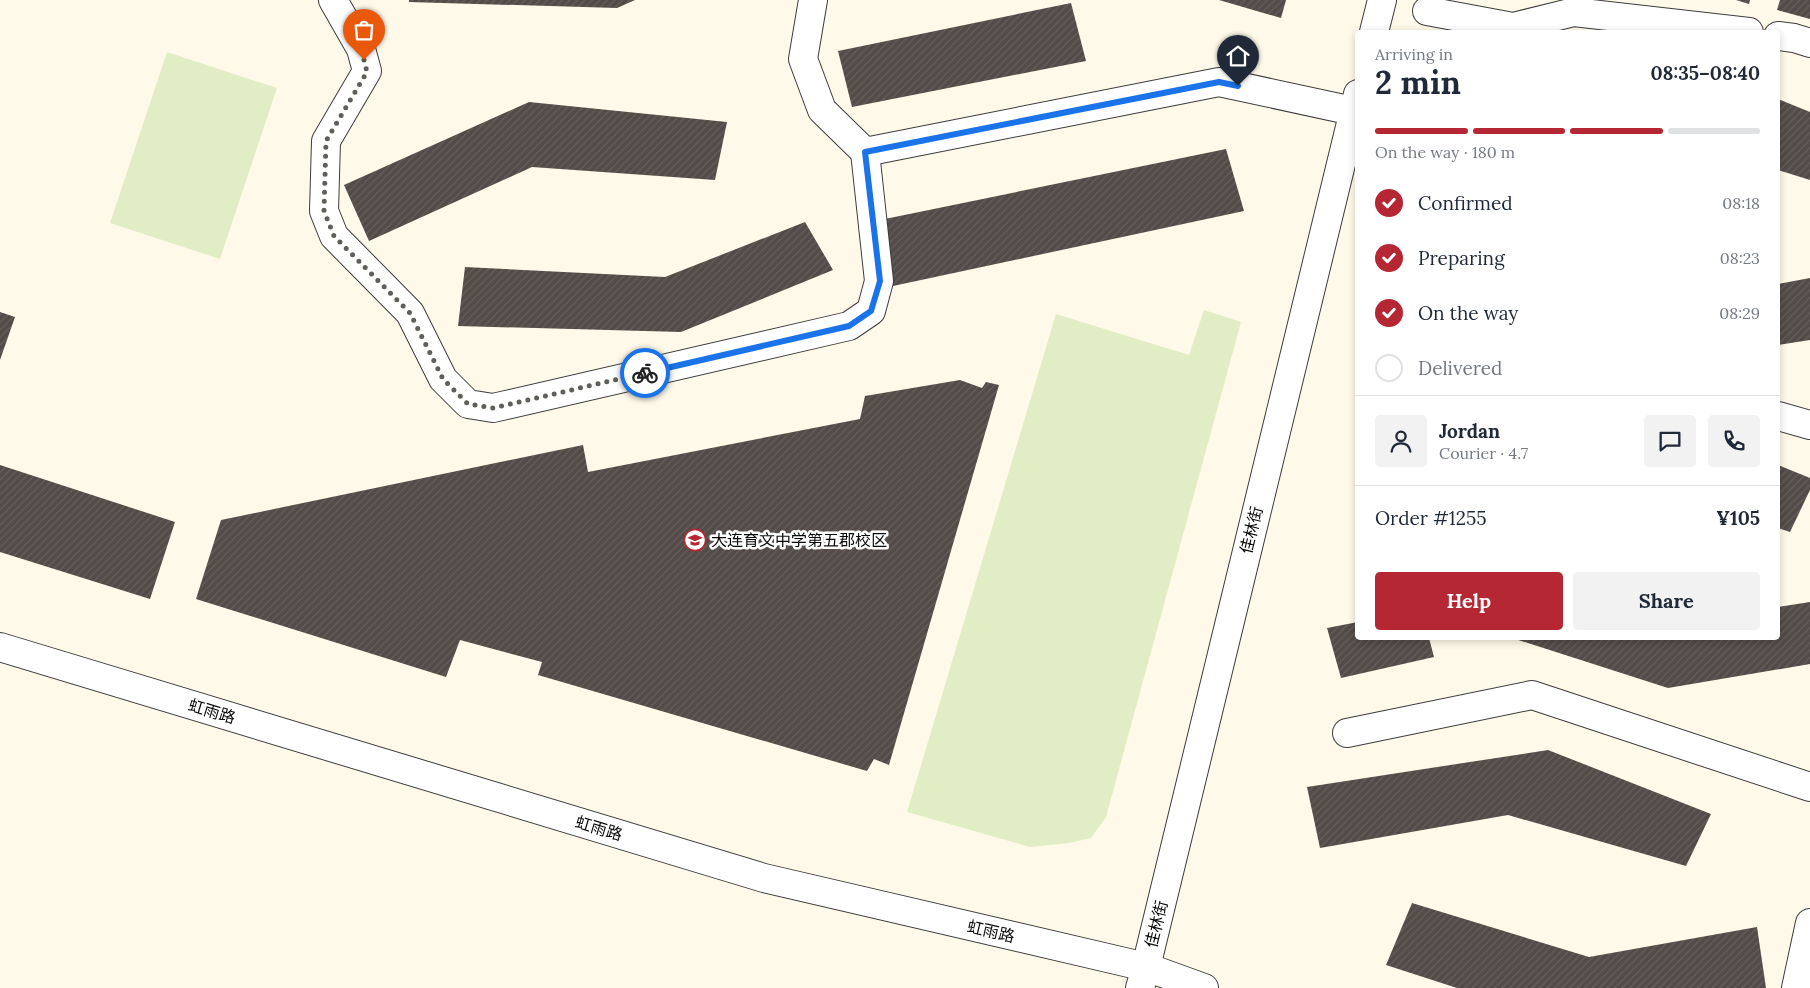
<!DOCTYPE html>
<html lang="en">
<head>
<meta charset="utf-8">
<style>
	:root { --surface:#fff; --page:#f2f2f3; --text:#1f2937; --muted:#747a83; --line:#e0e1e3; --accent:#b52732 }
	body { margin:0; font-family:Lora,"Noto Sans SC",serif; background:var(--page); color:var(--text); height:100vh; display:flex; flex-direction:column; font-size:19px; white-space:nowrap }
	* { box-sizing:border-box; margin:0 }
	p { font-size:16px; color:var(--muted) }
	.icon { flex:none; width:28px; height:28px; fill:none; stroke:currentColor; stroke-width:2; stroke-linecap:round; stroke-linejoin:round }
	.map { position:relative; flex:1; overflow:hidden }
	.sheet { position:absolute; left:1355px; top:30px; width:425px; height:610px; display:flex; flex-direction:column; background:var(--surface); border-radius:5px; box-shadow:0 2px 8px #0003 }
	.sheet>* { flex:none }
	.pin { position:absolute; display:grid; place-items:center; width:42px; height:42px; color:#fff; margin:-51px -21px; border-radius:50% 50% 50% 0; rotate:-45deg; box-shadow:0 0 5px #0007 }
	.pin .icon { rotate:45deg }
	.courier { position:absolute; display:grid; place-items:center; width:50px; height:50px; margin:-25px; border:4px solid #1a73e8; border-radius:50%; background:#fff; color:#222; box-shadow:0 1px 6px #0007 }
	.overview em { font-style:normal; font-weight:700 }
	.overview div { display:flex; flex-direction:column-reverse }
	.overview { display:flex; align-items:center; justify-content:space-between; height:85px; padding:0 20px }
	h1 { font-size:32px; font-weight:700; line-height:38px }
	.bar { display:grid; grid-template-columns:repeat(4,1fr); gap:8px 5px; align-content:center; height:60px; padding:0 20px }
	.bar i { height:6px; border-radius:4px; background:var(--line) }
	.bar .current { background:var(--accent) }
	.bar p { grid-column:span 4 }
	.line { display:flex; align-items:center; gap:12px; padding:0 20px; border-top:1px solid var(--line) }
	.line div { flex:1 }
	.round { display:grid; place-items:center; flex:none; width:52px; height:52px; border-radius:5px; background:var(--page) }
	ol { padding:0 20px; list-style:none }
	li { display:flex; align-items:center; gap:15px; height:55px }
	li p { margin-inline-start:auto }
	li .icon { padding:5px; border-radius:50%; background:var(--accent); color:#fff; stroke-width:4 }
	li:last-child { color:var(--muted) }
	li i { width:28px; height:28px; border:2px solid var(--line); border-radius:50% }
	.button { display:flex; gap:10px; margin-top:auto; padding:10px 20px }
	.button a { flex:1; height:58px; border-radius:5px; background:var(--accent); color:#fff; font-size:20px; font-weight:700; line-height:58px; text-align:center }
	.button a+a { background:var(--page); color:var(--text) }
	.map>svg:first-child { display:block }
	.pitch { fill:#e1eec5 }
	.building { fill:url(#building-hatch) }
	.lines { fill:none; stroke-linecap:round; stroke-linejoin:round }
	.minor-casing { stroke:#3d3d3d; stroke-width:30 }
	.tertiary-casing { stroke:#3d3d3d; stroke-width:30 }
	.minor { stroke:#fff; stroke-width:28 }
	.tertiary { stroke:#fff; stroke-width:28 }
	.done { stroke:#5f5e58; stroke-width:5; stroke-dasharray:0 9 }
	.route { stroke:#1a73e8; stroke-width:6 }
	.labels { text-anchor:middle; stroke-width:5; stroke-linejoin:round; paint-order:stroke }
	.street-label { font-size:16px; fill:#0a0a0a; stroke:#fff }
	.poi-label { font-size:16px; fill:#0a0a0a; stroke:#fff; text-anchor:start }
</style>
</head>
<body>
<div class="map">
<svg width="1810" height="988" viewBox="0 0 1810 988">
	<defs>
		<pattern id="building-hatch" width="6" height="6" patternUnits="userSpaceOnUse" patternTransform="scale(1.25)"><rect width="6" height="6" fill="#524b47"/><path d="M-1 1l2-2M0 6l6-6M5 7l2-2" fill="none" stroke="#66605d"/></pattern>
	</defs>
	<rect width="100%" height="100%" fill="#fef9e8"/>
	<g class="pitch">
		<path d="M167,52L277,88L220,259L110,223Z"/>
		<path d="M1204,310L1241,322L1106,817L1091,838L1069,843L1030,847L907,812L1056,314L1189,355Z"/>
	</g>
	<g class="building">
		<path d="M409,0H635L617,8L409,2Z"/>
		<path d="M1219,0H1286L1281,18Z"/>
		<path d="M1736,0H1750L1749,4Z"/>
		<path d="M1780,0H1810V19L1777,10Z"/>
		<path d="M1071,3L1086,61L852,107L838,51Z"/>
		<path d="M1778,99L1810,112V180L1778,170Z"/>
		<path d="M529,102L727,122L715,180L532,167L369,241L344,185Z"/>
		<path d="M1226,149L1244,211L893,286L880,220Z"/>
		<path d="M805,222L833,270L681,332L458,326L465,267L665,277Z"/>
		<path d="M1810,278V340L1778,345V284Z"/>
		<path d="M0,312L15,317L0,360Z"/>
		<path d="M960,380L982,388L986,382L999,385L889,765L874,759L867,771L538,675L542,662L460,640L446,677L196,599L221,520L583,445L588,472L860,419L865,396Z"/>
		<path d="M0,465L175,522L150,599L0,552Z"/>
		<path d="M1778,465L1810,478V490L1790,532L1778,528Z"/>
		<path d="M1810,602V664L1668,688L1512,638H1778V607Z"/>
		<path d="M1358,622V638H1429L1434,657L1341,678L1327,628Z"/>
		<path d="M1548,750L1711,814L1686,866L1508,815L1320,848L1307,787Z"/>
		<path d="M1412,903L1589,957L1757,927L1766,988H1457L1386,965Z"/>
	</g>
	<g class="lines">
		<g class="minor-casing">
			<g id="minor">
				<path d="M333,0L361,49L367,71L326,141L324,211L334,236L410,313L443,379L468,404L493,408L849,326L871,311L879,281L865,152"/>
				<path d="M813,0L803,59L822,110L865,152L1219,82L1353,111"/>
				<path d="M1427,11L1513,27L1574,12L1749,32"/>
				<path d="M1778,36L1794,38L1810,43"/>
				<path d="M1778,416L1810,425"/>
				<path d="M1347,733L1532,695L1810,787"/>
				<path d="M1140,988L1146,967"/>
				<path d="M1796,988L1810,923"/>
			</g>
		</g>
		<g class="tertiary-casing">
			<g id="tertiary">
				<path d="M1374,32L1382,0"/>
				<path d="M0,647L764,878L1146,967L1204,988"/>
				<path d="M1146,967L1358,94"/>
			</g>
		</g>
		<use href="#minor" class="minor"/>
		<use href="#tertiary" class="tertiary"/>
	</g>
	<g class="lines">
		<path class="done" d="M364,60L367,72L326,141L324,211L334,236L410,313L443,379L468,404L493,408L645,373"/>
		<path class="route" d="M645,373L849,326L871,311L880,281L865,152L1219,82L1238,86"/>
	</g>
	<defs>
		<g id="school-ring" transform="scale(1.125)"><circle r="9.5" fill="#fff" stroke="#b52732" stroke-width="1.5"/><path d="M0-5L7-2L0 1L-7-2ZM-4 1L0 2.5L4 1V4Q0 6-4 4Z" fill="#b52732"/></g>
	</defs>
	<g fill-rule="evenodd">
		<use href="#school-ring" x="695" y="540"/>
	</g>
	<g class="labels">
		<g class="street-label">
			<text transform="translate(1251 530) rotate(-76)" y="6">佳林街</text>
			<text transform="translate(212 711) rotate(17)" y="6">虹雨路</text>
			<text transform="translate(599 828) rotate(17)" y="6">虹雨路</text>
			<text transform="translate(1156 924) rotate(-76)" y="6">佳林街</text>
			<text transform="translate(991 931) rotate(13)" y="6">虹雨路</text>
		</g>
		<g class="poi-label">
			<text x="711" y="546">大连育文中学第五郡校区</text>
		</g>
	</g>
</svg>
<div class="pin" style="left:364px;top:60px;background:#ea580c"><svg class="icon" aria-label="bag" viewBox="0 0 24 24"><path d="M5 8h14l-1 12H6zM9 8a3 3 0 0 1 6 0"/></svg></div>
<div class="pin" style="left:1238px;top:86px;background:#1f2937"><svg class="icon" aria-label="home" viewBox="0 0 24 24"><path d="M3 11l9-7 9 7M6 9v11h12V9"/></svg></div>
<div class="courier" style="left:645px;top:373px"><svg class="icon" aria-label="bike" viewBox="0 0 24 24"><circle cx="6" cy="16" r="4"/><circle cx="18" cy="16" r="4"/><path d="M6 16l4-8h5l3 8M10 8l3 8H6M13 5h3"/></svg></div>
<section class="sheet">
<div class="overview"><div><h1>2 min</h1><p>Arriving in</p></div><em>08:35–08:40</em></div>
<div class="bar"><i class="current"></i><i class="current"></i><i class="current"></i><i></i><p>On the way · 180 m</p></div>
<ol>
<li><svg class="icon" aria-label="check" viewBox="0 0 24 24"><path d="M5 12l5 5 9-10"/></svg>Confirmed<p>08:18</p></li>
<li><svg class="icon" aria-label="check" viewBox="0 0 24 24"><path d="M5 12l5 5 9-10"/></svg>Preparing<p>08:23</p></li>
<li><svg class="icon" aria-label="check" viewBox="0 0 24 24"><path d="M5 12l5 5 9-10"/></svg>On the way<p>08:29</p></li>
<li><i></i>Delivered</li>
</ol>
<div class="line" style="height:90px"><a class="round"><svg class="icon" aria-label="person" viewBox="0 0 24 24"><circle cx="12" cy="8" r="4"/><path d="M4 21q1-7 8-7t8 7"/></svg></a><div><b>Jordan</b><p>Courier · 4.7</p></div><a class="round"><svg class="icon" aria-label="chat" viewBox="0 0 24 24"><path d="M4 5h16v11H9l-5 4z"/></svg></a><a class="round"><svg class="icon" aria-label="phone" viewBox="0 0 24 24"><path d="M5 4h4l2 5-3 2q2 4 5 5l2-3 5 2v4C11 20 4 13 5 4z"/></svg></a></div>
<div class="line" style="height:65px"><div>Order #1255</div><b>¥105</b></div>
<div class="button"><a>Help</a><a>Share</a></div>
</section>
</div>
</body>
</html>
